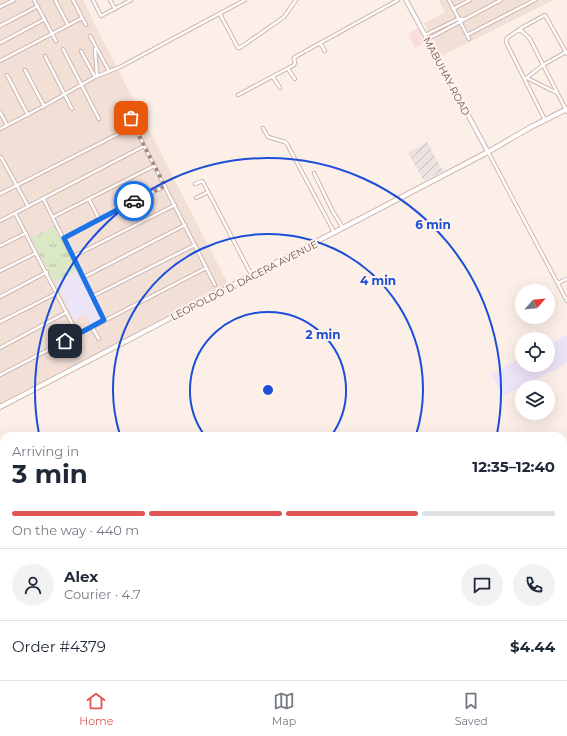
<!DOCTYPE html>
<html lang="en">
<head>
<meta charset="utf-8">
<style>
	:root { --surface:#fff; --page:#f2f2f3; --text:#1f2937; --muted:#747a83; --line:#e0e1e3; --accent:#dd5554 }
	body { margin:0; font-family:Montserrat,sans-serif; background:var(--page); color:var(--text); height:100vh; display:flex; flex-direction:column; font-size:15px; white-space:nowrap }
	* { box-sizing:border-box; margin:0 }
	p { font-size:13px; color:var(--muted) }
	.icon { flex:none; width:22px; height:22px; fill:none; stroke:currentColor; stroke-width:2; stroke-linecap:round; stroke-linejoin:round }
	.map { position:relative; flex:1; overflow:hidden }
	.drawer { position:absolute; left:0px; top:432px; width:567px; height:248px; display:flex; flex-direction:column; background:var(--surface); border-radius:12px 12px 0 0; box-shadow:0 4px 16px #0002 }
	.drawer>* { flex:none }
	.needle { width:26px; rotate:63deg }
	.buttons { position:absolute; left:515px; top:284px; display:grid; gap:8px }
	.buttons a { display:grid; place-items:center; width:40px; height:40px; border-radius:50%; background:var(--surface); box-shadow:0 4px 16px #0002; font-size:20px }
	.pin { position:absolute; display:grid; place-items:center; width:34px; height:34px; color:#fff; margin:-17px; border-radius:8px; box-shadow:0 2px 6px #0006 }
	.courier { position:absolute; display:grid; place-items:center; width:40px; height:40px; margin:-20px; border:3px solid #1a73e8; border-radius:50%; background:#fff; color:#222; box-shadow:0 1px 5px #0007 }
	.headline em { font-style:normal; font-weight:700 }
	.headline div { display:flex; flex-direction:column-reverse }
	.headline { display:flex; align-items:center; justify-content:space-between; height:68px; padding:0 12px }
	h1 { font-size:26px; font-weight:700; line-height:30px }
	.bar { display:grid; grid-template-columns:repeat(4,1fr); gap:6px 4px; align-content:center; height:48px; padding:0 12px }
	.bar i { height:5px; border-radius:3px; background:var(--line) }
	.bar .on { background:var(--accent) }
	.bar p { grid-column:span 4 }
	.line { display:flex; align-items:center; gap:10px; padding:0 12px; border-top:1px solid var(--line) }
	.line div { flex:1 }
	.round { display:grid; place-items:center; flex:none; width:42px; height:42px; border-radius:21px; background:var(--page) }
	.menu { display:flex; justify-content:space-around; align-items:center; height:56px; border-top:1px solid var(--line); background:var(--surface); font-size:11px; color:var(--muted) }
	.menu a { display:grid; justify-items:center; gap:2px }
	.menu .on { color:var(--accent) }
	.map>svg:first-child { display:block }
	.residential { fill:#f2dfd6 }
	.commercial { fill:#fbdedc }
	.industrial { fill:url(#industrial-furrows) }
	.education { fill:#ece4f7 }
	.grass { fill:url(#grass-tufts) }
	.pitch { fill:#dbe8c6 }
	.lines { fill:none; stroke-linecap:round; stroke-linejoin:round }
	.minor-casing { stroke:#ceb7b1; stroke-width:4.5 }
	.tertiary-casing { stroke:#ceb7b1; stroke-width:5.5 }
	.secondary-casing { stroke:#d1b6ae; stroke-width:6 }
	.trunk-casing { stroke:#d5cbca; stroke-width:6 }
	.minor { stroke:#fff; stroke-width:2.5 }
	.tertiary { stroke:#fff; stroke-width:3.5 }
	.secondary { stroke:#fff; stroke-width:4 }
	.trunk { stroke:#f3b6a3; stroke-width:4.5 }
	.done { stroke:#a38983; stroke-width:4; stroke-dasharray:0 7.2 }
	.route { stroke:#1a73e8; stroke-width:5 }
	.ring { fill:none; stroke:#1d4ed8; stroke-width:2 }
	.labels { text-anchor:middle; stroke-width:4; stroke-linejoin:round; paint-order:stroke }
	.street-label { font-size:10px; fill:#73524d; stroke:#fef4ed }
	.centre { fill:#1d4ed8; stroke:#fef4ed; stroke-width:2 }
	.ring-label { font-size:12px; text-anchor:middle; font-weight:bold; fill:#1d4ed8; stroke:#fef4ed; stroke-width:4; stroke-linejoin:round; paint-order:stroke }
</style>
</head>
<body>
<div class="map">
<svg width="567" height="680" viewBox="0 0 567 680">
	<defs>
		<pattern id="industrial-furrows" width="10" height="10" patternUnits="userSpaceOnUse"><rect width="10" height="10" fill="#ece3e0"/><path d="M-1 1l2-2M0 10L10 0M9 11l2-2" fill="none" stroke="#c4bbb8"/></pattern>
		<pattern id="grass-tufts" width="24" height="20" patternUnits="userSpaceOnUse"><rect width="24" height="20" fill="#dbe8c6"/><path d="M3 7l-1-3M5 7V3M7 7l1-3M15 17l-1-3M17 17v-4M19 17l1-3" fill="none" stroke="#b6bfa3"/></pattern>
	</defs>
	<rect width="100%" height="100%" fill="#fbefe7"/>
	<g class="residential">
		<path d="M0,0H83L93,20L92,22L93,21L228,284L0,403Z"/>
		<path d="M439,0H554L441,56L424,23L445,13Z"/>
	</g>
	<path class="commercial" d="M418,28L425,42L415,48L408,34Z"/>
	<path class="industrial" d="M427,142L443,171L424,181L408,153Z"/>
	<g class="education">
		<path d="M77,271L102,320L91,325L85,314L74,320L56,282Z"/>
		<path d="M567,335V363L503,396L491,374L522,358V365H548V345Z"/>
	</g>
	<path class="grass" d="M54,226L78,270L54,282L31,238Z"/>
	<path class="pitch" d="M51,229L55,236L42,243L39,236Z"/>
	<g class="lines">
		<g class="minor-casing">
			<g id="minor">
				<path d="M34,0L56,41"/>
				<path d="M55,0L68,25"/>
				<path d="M73,0L86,25"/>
				<path d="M93,0L101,16L131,0"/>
				<path d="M110,0L115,9"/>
				<path d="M449,0L467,35"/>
				<path d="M0,7L14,0"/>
				<path d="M453,9L470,0"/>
				<path d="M220,14L238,48L241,47L284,17L296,0"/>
				<path d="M0,26L38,6"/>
				<path d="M518,31H522L530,39L567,112"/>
				<path d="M425,35L458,19H464"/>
				<path d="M90,36L109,71"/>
				<path d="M428,39L501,0"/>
				<path d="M469,39L467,35L535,0"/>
				<path d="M0,43L45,19"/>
				<path d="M320,43L325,51"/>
				<path d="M63,49L99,119"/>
				<path d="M95,49L97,76"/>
				<path d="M81,51L95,77"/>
				<path d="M45,56L72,109"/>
				<path d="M0,61L82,18"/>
				<path d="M288,69L295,79"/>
				<path d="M25,70L44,106"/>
				<path d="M7,75L28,115"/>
				<path d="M273,77L280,88"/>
				<path d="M527,78L557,93"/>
				<path d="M525,79L543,65L566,52"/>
				<path d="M238,95L294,65L295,63L294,58L295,57L398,0"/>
				<path d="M0,112L7,125"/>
				<path d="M131,118L134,126L215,285"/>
				<path d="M545,120L506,42L507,38L523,27L545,15L567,54"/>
				<path d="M263,128L268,137L285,142L287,144L334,232"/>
				<path d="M0,129L44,106L95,77L120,67L245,0"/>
				<path d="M488,152L567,301"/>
				<path d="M1,157L28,206"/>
				<path d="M314,173L333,212L343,228"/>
				<path d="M195,184L202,181L203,182L252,276"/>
				<path d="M0,194L134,126"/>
				<path d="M43,198L104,320"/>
				<path d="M196,198L208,192"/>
				<path d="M89,199L99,219"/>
				<path d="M15,213L78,335"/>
				<path d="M53,217L154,166"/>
				<path d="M0,221L144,146"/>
				<path d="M64,238L165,186"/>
				<path d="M0,246L26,233"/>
				<path d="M74,256L175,205"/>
				<path d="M0,271L36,253"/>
				<path d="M84,277L185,225"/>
				<path d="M558,283L567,279"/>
				<path d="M93,296L195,245"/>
				<path d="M0,297L47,272"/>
				<path d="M0,322L57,293"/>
				<path d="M92,327L99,339"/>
				<path d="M0,348L67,312"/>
				<path d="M0,375L206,268"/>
				<path d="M563,525L567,523"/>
				<path d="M7,680L15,676"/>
				<path d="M118,680L125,676"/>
				<path d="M131,680L132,676"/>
			</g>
		</g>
		<g class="tertiary-casing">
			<path id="tertiary" d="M406,0L488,152"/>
		</g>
		<g class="secondary-casing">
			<path id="secondary" d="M0,407L488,152L531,127L567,109"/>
		</g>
		<g class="trunk-casing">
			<g id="trunk">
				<path d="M0,487L4,495"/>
				<path d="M98,676L100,680"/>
			</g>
		</g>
		<use href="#minor" class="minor"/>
		<use href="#tertiary" class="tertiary"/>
		<use href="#secondary" class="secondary"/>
		<use href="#trunk" class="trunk"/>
	</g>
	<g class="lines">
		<path class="done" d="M131,118L134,126L165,186L134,201"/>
		<path class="route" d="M65,341L104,320L64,238L134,201"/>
	</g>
	<g class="ring">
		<path d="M205 436A78 78 0 1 1 331 436"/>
		<path d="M120 435A155 155 0 1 1 416 435"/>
		<path d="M39 434A233 233 0 1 1 497 434"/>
	</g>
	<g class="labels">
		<g class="street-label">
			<text transform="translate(447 76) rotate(62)" y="4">MABUHAY ROAD</text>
			<text transform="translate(244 280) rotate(-27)" y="4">LEOPOLDO D. DACERA AVENUE</text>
		</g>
	</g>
	<circle cx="268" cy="390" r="6" class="centre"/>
	<g class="ring-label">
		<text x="433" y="229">6 min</text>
		<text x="378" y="285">4 min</text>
		<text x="323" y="339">2 min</text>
	</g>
</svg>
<div class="buttons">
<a><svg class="needle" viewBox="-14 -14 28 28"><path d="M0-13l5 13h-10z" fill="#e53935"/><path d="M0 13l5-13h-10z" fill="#747a83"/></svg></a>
<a><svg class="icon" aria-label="locate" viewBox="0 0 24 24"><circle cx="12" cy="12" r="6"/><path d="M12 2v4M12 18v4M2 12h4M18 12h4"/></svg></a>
<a><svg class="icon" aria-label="layers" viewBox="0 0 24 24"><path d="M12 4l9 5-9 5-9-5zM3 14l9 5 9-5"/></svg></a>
</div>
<div class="pin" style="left:131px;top:118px;background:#ea580c"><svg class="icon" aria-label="bag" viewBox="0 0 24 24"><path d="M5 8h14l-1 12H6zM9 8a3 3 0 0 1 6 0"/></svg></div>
<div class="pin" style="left:65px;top:341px;background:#1f2937"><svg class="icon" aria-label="home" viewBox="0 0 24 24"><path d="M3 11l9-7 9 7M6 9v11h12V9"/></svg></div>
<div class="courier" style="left:134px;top:201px"><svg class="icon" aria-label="car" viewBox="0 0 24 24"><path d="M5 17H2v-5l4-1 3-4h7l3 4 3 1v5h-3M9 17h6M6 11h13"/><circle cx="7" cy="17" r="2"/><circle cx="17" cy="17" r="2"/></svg></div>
<section class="drawer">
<div class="headline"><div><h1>3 min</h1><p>Arriving in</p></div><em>12:35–12:40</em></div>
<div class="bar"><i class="on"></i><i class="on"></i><i class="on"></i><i></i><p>On the way · 440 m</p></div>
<div class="line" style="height:72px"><a class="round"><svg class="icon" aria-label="person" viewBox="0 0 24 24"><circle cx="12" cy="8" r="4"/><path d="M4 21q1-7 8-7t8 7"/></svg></a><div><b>Alex</b><p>Courier · 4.7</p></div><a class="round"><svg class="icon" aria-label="chat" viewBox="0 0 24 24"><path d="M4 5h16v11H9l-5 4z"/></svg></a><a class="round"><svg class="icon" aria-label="phone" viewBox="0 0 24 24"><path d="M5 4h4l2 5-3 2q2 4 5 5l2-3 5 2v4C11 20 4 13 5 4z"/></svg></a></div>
<div class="line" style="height:52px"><div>Order #4379</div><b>$4.44</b></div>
</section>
</div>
<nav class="menu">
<a class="on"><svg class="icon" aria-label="home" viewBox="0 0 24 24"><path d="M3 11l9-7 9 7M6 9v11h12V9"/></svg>Home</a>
<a><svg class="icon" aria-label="map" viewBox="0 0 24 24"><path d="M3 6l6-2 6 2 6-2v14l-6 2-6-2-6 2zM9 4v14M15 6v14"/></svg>Map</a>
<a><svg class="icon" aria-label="saved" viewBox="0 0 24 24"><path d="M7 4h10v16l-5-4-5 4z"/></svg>Saved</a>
</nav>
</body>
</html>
